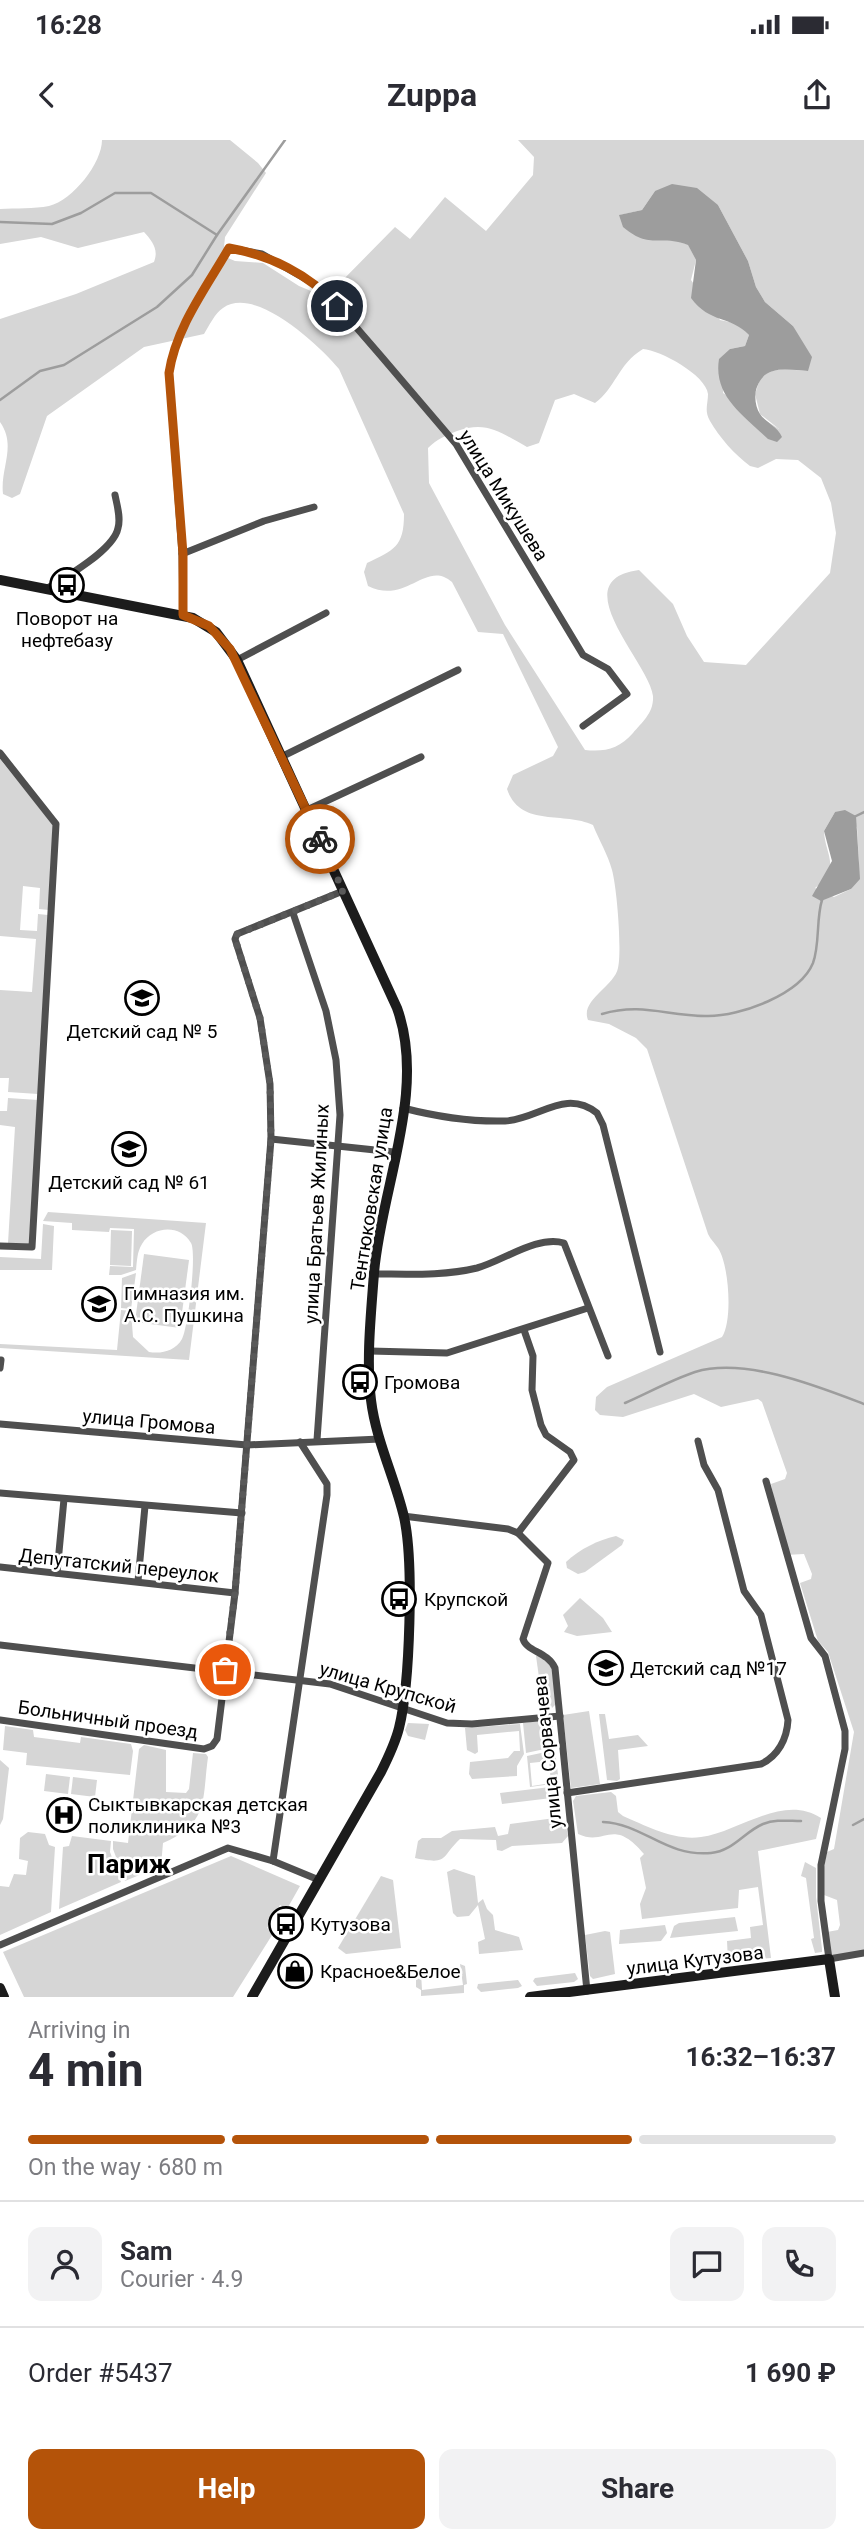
<!DOCTYPE html>
<html lang="en">
<head>
<meta charset="utf-8">
<style>
	:root { --surface:#fff; --page:#f2f2f3; --text:#2b2b33; --muted:#7c7c81; --line:#e1e1e2; --accent:#b45309 }
	body { margin:0; font-family:Roboto,sans-serif; background:var(--page); color:var(--text); height:100vh; display:flex; flex-direction:column; font-size:26px; white-space:nowrap }
	* { box-sizing:border-box; margin:0 }
	p { font-size:23px; color:var(--muted) }
	.icon { flex:none; width:38px; height:38px; fill:none; stroke:currentColor; stroke-width:2; stroke-linecap:round; stroke-linejoin:round }
	.map { position:relative; height:1857px; overflow:hidden }
	.details { display:flex; flex-direction:column; background:var(--surface); flex:1 }
	.details>* { flex:none }
	.pin { position:absolute; display:grid; place-items:center; width:60px; height:60px; color:#fff; margin:-30px; border:4px solid #fff; border-radius:50%; box-shadow:0 2px 7px #0007 }
	.courier { position:absolute; display:grid; place-items:center; width:70px; height:70px; margin:-35px; border:5px solid #b45309; border-radius:50%; background:#fff; color:#222; box-shadow:0 2px 9px #0007 }
	.summary em { font-style:normal; font-weight:700 }
	.summary div { display:flex; flex-direction:column-reverse }
	.summary { display:flex; align-items:center; justify-content:space-between; height:119px; padding:0 28px }
	h1 { font-size:46px; font-weight:700; line-height:52px }
	.bar { display:grid; grid-template-columns:repeat(4,1fr); gap:10px 7px; align-content:center; height:84px; padding:0 28px }
	.bar i { height:9px; border-radius:5px; background:var(--line) }
	.bar .active { background:var(--accent) }
	.bar p { grid-column:span 4 }
	.line { display:flex; align-items:center; gap:18px; padding:0 28px; border-top:2px solid var(--line) }
	.line div { flex:1 }
	.round { display:grid; place-items:center; flex:none; width:74px; height:74px; border-radius:14px; background:var(--page) }
	.action { display:flex; gap:14px; margin-top:auto; padding:14px 28px }
	.action a { flex:1; height:80px; border-radius:14px; background:var(--accent); color:#fff; font-size:28px; font-weight:700; line-height:80px; text-align:center }
	.action a+a { background:var(--page); color:var(--text) }
	.status { display:flex; justify-content:space-between; align-items:center; height:49px; padding:0 35px; background:var(--surface); direction:ltr }
	.status svg { height:19px; fill:currentColor }
	header { display:flex; justify-content:space-between; align-items:center; height:91px; padding:0 28px; background:var(--surface); font-size:32px; font-weight:700 }
	.map>svg:first-child { display:block }
	.green { fill:#d6d6d6; fill-rule:evenodd }
	.water { fill:#9d9d9d }
	.lines { fill:none; stroke-linecap:round; stroke-linejoin:round }
	.stream { stroke:#9d9d9d; stroke-width:2.5 }
	.street { stroke:#4f4f4f; stroke-width:7 }
	.secondary { stroke:#1c1c1c; stroke-width:10 }
	.done { stroke:#595959; stroke-width:7; stroke-dasharray:0 12.6 }
	.route { stroke:#b45309; stroke-width:9 }
	.labels { text-anchor:middle; stroke-width:5; stroke-linejoin:round; paint-order:stroke }
	.street-label { font-size:19px; fill:#000; stroke:#fff }
	.poi-label { font-size:19px; fill:#000; stroke:#fff; text-anchor:start }
	.district-label { font-size:26px; font-weight:bold; fill:#000; stroke:#fff }
</style>
</head>
<body>
<div class="status"><b>16:28</b><svg viewBox="0 0 49 12"><path d="M0 12V9h3v3zM5 12V6h3v6zM10 12V3h3v9zM15 12V0h3v12zM26 1h20v11H26zM47 4h2v5h-2z"/></svg></div>
<header><svg class="icon" aria-label="back" viewBox="0 0 24 24"><path d="M15 5l-7 7 7 7"/></svg>Zuppa<svg class="icon" aria-label="share" viewBox="0 0 24 24"><path d="M12 15V3M7 8l5-5 5 5M5 13v7h14v-7"/></svg></header>
<div class="map">
<svg width="864" height="1857" viewBox="0 0 864 1857">
	<rect width="100%" height="100%" fill="#fff"/>
	<g class="green">
		<path d="M102,0H230L258,23L266,33L225,97L224,107L228,118L235,121L263,123L299,146L311,151L328,150L336,147L395,87L410,99L445,57L486,91L533,35L534,17L518,0H864V1814L831,1818L827,1792L838,1790L840,1785L837,1760L824,1755L823,1732L827,1712L834,1709L854,1592L828,1512L818,1501L800,1443L811,1439L812,1434L804,1414L785,1415L771,1344L785,1339L787,1333L762,1262L758,1259L721,1267L694,1254L623,1277L600,1275L595,1270L596,1257L607,1247L722,1197C733,1181 729,1124 718,1108C714,1102 711,1100 708,1094L647,909L636,898L609,884L588,880C580,860 614,847 618,828C622,811 617,748 612,730C608,715 599,700 593,685C564,671 520,688 507,649L513,635L553,616L558,607L503,494L478,492L452,442C426,419 407,465 368,446L364,432L367,423C394,410 404,407 404,374L339,229C319,205 255,145 223,168C215,173 209,186 204,194L144,207L47,276L20,354L12,358L3,354C0,328 17,306 0,282V179L76,154L154,122C159,109 152,101 144,92L78,108L41,97L0,104V69C16,68 34,69 49,66C73,60 102,23 102,0ZM655,51L718,65L748,121L756,147L765,162L793,186L808,231L782,229L768,232L760,239L755,254L760,274L779,289L723,253L730,209L745,206L749,195L739,184L720,180L691,140L696,120L688,104L620,75L642,70ZM643,209C660,210 706,235 708,254C708,264 704,271 710,281C719,297 735,315 750,326L758,328L776,319L798,320L821,338L831,363L836,393L830,433L746,525L704,522L687,496L673,464L639,430C562,440 649,522 653,556C654,573 642,582 633,593C619,609 605,612 585,610L505,485L429,343L428,308C437,299 445,296 457,291C487,280 501,293 527,307L539,303L555,260L574,254L595,263C615,249 618,224 643,209ZM835,672L857,687L859,724L851,749L834,757L815,748C842,728 825,715 824,691Z"/>
		<path d="M0,619L53,685L49,770L39,769L40,748L23,746L20,790L37,791L38,774L48,775L38,954L8,952L9,938H0V850L32,852L36,799L0,796Z"/>
		<path d="M8,958L38,960L29,1104L8,1103L15,987L0,985V971H7Z"/>
		<path d="M48,1072L206,1083L189,1220L0,1208V1204L117,1210L121,1170L131,1171L133,1197L149,1212C162,1214 175,1211 182,1199C188,1188 197,1113 191,1103C180,1084 153,1086 142,1104C137,1112 137,1121 136,1130L121,1135H109L110,1126L133,1127L134,1089L110,1088L109,1092L72,1090V1083L43,1081Z"/>
		<path d="M43,1084L54,1086L52,1130H0V1117L41,1119Z"/>
		<path d="M111,1090L132,1091L131,1126L110,1125Z"/>
		<path d="M144,1114L189,1120L180,1188L135,1182Z"/>
		<path d="M136,1133L131,1169L121,1168L122,1138Z"/>
		<path d="M616,1396L624,1400L622,1405L585,1432L578,1434L567,1428L566,1422C580,1409 598,1400 616,1396Z"/>
		<path d="M580,1458L603,1478L612,1492L577,1496L564,1492L568,1486L563,1475Z"/>
		<path d="M536,1516H543L553,1530L556,1564L551,1569L543,1566Z"/>
		<path d="M589,1571L600,1644L571,1648L563,1575Z"/>
		<path d="M599,1574H605L609,1599L638,1595L648,1606L618,1610L620,1639L617,1641L607,1640Z"/>
		<path d="M552,1579L554,1607L526,1613L523,1583Z"/>
		<path d="M408,1583L429,1584L425,1600L408,1596L405,1590Z"/>
		<path d="M520,1584L524,1614L517,1626V1636L472,1639L469,1634L470,1622L508,1618L514,1611H520L519,1591L477,1595L478,1612L475,1614L467,1610L465,1588Z"/>
		<path d="M5,1586L33,1590L34,1597L80,1603L81,1597L131,1604L133,1611L130,1635L26,1625L27,1613L3,1610Z"/>
		<path d="M144,1605L166,1610V1652L186,1653L189,1649L193,1613L206,1614L208,1617C202,1661 209,1683 163,1703L161,1726L125,1741L113,1709V1701L128,1703L139,1609Z"/>
		<path d="M555,1610L559,1643L530,1647L527,1616ZM549,1621L551,1643L532,1646L530,1623Z"/>
		<path d="M0,1620L9,1628L3,1679L0,1685Z"/>
		<path d="M46,1634L70,1637L68,1654L44,1651Z"/>
		<path d="M73,1637L97,1640L95,1657L71,1654Z"/>
		<path d="M559,1646L560,1657L502,1664L500,1653Z"/>
		<path d="M611,1652L616,1656L618,1672L623,1676C646,1686 675,1701 701,1697C739,1692 783,1653 821,1678L816,1699L758,1711L771,1818L728,1821L727,1801L751,1798L750,1787L763,1785L758,1747L739,1750L738,1768L642,1779L640,1764L646,1748L640,1718L644,1714C612,1676 606,1707 578,1694L573,1661L576,1656Z"/>
		<path d="M555,1678L565,1682L568,1696L562,1703L512,1706L502,1711L497,1710L496,1700L460,1699C440,1718 449,1725 415,1718L418,1701L422,1698H441L452,1691L495,1687L498,1696L508,1694L510,1684Z"/>
		<path d="M28,1692L45,1694L49,1705L55,1707L51,1772L0,1795V1746L9,1747L14,1734L26,1735L28,1721L19,1719L20,1698Z"/>
		<path d="M72,1696L111,1701L110,1712L121,1742L59,1769L63,1707L69,1706Z"/>
		<path d="M231,1716L300,1746L287,1769L280,1765L267,1788L274,1792L233,1857H24L3,1812Z"/>
		<path d="M805,1722L816,1728V1757L822,1809V1812L815,1813L811,1799L814,1798L806,1738L801,1736Z"/>
		<path d="M454,1729L475,1736L478,1763L483,1759L487,1769L493,1775L495,1790L519,1797L523,1810L479,1814L478,1802L485,1799L478,1765L469,1776L457,1777L453,1773L447,1732Z"/>
		<path d="M381,1736L393,1740L401,1808L346,1814L338,1808Z"/>
		<path d="M735,1777L738,1791L670,1798L674,1786L679,1783Z"/>
		<path d="M665,1785L667,1793L661,1801L619,1804L620,1790Z"/>
		<path d="M605,1791L610,1792L615,1834L593,1839L590,1836L585,1795Z"/>
		<path d="M460,1824L465,1826L467,1844L464,1845V1853L421,1856V1850L416,1847V1830L421,1832L422,1850L463,1845Z"/>
		<path d="M575,1833L578,1839L574,1842L537,1846L533,1841L535,1838Z"/>
		<path d="M518,1840L522,1846L518,1848L481,1852L477,1848L478,1844Z"/>
	</g>
	<g class="water">
		<path d="M672,44L697,48L718,65L748,121L756,147L765,162L793,186L812,217L808,231C788,230 765,224 757,247C754,254 755,267 760,274C766,283 777,286 782,297L777,302L768,299C743,275 713,256 719,219L730,209L745,206L749,195C730,175 710,184 691,158L696,120L688,105C660,94 650,110 623,87L619,75L642,70L655,51Z"/>
		<path d="M845,670L856,676L860,739L851,749L821,761L812,756L832,721L824,691L835,672Z"/>
	</g>
	<g class="lines">
		<g class="stream">
			<path d="M0,82L52,84L81,73L115,53H151L217,95"/>
			<path d="M0,260L40,231L64,225L157,167L192,135L217,95L285,0"/>
			<path d="M854,677L864,672"/>
			<path d="M602,874C643,862 669,877 708,876C740,876 800,855 813,823C820,804 816,779 822,760"/>
			<path d="M625,1263C648,1253 671,1240 695,1232C745,1217 817,1246 864,1264"/>
			<path d="M603,1682C644,1684 665,1717 711,1713C733,1711 744,1692 763,1684C776,1679 788,1681 801,1681"/>
			<path d="M853,1685L864,1679"/>
		</g>
		<g class="street">
			<path d="M182,414L264,381L314,367"/>
			<path d="M46,449C65,438 114,410 118,388C121,378 117,365 115,355"/>
			<path d="M183,475L182,414L169,233C176,187 206,148 229,108L262,114L323,149L381,216L456,304L583,515L608,529L627,554L583,586"/>
			<path d="M237,520L326,473"/>
			<path d="M0,613L56,684L32,1107L0,1106"/>
			<path d="M283,616L458,530"/>
			<path d="M307,670L421,617"/>
			<path d="M293,773L326,871L336,920L340,975L317,1300"/>
			<path d="M403,968C438,977 470,982 505,981C539,979 565,948 597,973L603,985L660,1212"/>
			<path d="M271,999L394,1012"/>
			<path d="M374,1134C408,1134 444,1136 477,1128C503,1121 537,1095 564,1103L608,1216"/>
			<path d="M370,1211L447,1213L588,1168"/>
			<path d="M0,1228L1,1220"/>
			<path d="M0,1284L247,1305L380,1299"/>
			<path d="M766,1341L811,1498L825,1516L845,1591V1609L821,1725V1761L829,1819L864,1813"/>
			<path d="M0,1353L242,1373"/>
			<path d="M403,1376L508,1389L518,1393L548,1423L523,1499C527,1512 547,1511 555,1528L587,1851"/>
			<path d="M518,1393L574,1320L570,1312L546,1295L541,1285L532,1250L533,1216L524,1190"/>
			<path d="M0,1427L235,1453"/>
			<path d="M57,1433L64,1359"/>
			<path d="M138,1441L145,1366"/>
			<path d="M0,1505L330,1544L447,1583L472,1584L560,1576"/>
			<path d="M0,1580L204,1609L212,1606L217,1599L235,1453L271,999L270,944L260,878L235,799L237,794L343,751"/>
			<path d="M567,1653L761,1624C778,1616 787,1599 788,1580L761,1475L744,1451L718,1350L704,1325L698,1301"/>
			<path d="M273,1721L327,1355V1344L300,1302"/>
			<path d="M0,1805L228,1708L273,1721L319,1740"/>
		</g>
		<g class="secondary">
			<path d="M0,440L193,478L216,492L237,520L397,868C427,951 381,1048 374,1133C371,1174 366,1220 371,1260C376,1301 395,1338 404,1377C414,1422 410,1544 399,1588C395,1604 388,1618 381,1632L252,1857"/>
			<path d="M0,1848L4,1857"/>
			<path d="M530,1857L829,1819L835,1857"/>
		</g>
	</g>
	<g class="lines">
		<path class="done" d="M225,1530L235,1453L271,999L270,944L260,878L235,799L237,794L343,751L320,699"/>
		<path class="route" d="M320,699L230,509L209,486L183,475V414L169,233C176,187 206,148 229,108C269,115 310,134 337,166"/>
	</g>
	<defs>
		<g id="bus-ring" transform="scale(1.75)"><circle r="9.5" fill="#fff" stroke="#000" stroke-width="1.5"/><path d="M-5-6H5V4H4V6H2V4H-2V6H-4V4H-5ZM-3.5-4V0h7V-4ZM-3.5 1.2v1.5H-2V1.2ZM2 1.2v1.5H3.5V1.2Z" fill="#000"/></g>
		<g id="school-ring" transform="scale(1.75)"><circle r="9.5" fill="#fff" stroke="#000" stroke-width="1.5"/><path d="M0-5L7-2L0 1L-7-2ZM-4 1L0 2.5L4 1V4Q0 6-4 4Z" fill="#000"/></g>
		<g id="hospital-ring" transform="scale(1.75)"><circle r="9.5" fill="#fff" stroke="#000" stroke-width="1.5"/><path d="M-5-5h3v3.5h4V-5h3V5h-3V1.5h-4V5h-3Z" fill="#000"/></g>
		<g id="shop-ring" transform="scale(1.75)"><circle r="9.5" fill="#fff" stroke="#000" stroke-width="1.5"/><path d="M-5-2.5h2.3a2.7 3.5 0 0 1 5.4 0H5L5.5 6h-11ZM-1.5-2.5h3a1.5 2.3 0 0 0-3 0Z" fill="#000"/></g>
	</defs>
	<g fill-rule="evenodd">
		<use href="#bus-ring" x="67" y="445"/>
		<use href="#school-ring" x="142" y="858"/>
		<use href="#school-ring" x="129" y="1009"/>
		<use href="#school-ring" x="99" y="1164"/>
		<use href="#bus-ring" x="360" y="1242"/>
		<use href="#bus-ring" x="399" y="1459"/>
		<use href="#school-ring" x="606" y="1528"/>
		<use href="#hospital-ring" x="64" y="1675"/>
		<use href="#bus-ring" x="286" y="1784"/>
		<use href="#shop-ring" x="295" y="1831"/>
	</g>
	<g class="labels">
		<g class="street-label">
			<text transform="translate(504 355) rotate(58)" y="7">улица Микушева</text>
			<text transform="translate(371 1059) rotate(-81)" y="7">Тентюковская улица</text>
			<text transform="translate(316 1074) rotate(-87)" y="7">улица Братьев Жилиных</text>
			<text transform="translate(149 1281) rotate(5)" y="7">улица Громова</text>
			<text transform="translate(119 1425) rotate(6)" y="7">Депутатский переулок</text>
			<text transform="translate(388 1547) rotate(16)" y="7">улица Крупской</text>
			<text transform="translate(108 1579) rotate(8)" y="7">Больничный проезд</text>
			<text transform="translate(547 1612) rotate(-96)" y="7">улица Сорвачева</text>
			<text transform="translate(695 1820) rotate(-7)" y="7">улица Кутузова</text>
		</g>
		<g class="poi-label">
			<text x="67" y="485" text-anchor="middle">Поворот на<tspan x="67" dy="22">нефтебазу</tspan></text>
			<text x="142" y="898" text-anchor="middle">Детский сад № 5</text>
			<text x="129" y="1049" text-anchor="middle">Детский сад № 61</text>
			<text x="124" y="1160">Гимназия им.<tspan x="124" dy="22">А.С. Пушкина</tspan></text>
			<text x="384" y="1249">Громова</text>
			<text x="424" y="1466">Крупской</text>
			<text x="630" y="1535">Детский сад №17</text>
			<text x="88" y="1671">Сыктывкарская детская<tspan x="88" dy="22">поликлиника №3</tspan></text>
			<text x="310" y="1791">Кутузова</text>
			<text x="320" y="1838">Красное&amp;Белое</text>
		</g>
		<g class="district-label">
			<text x="129" y="1733">Париж</text>
		</g>
	</g>
</svg>
<div class="pin" style="left:225px;top:1530px;background:#ea580c"><svg class="icon" aria-label="bag" viewBox="0 0 24 24"><path d="M5 8h14l-1 12H6zM9 8a3 3 0 0 1 6 0"/></svg></div>
<div class="pin" style="left:337px;top:166px;background:#1f2937"><svg class="icon" aria-label="home" viewBox="0 0 24 24"><path d="M3 11l9-7 9 7M6 9v11h12V9"/></svg></div>
<div class="courier" style="left:320px;top:699px"><svg class="icon" aria-label="bike" viewBox="0 0 24 24"><circle cx="6" cy="16" r="4"/><circle cx="18" cy="16" r="4"/><path d="M6 16l4-8h5l3 8M10 8l3 8H6M13 5h3"/></svg></div>
</div>
<section class="details">
<div class="summary"><div><h1>4 min</h1><p>Arriving in</p></div><em>16:32–16:37</em></div>
<div class="bar"><i class="active"></i><i class="active"></i><i class="active"></i><i></i><p>On the way · 680 m</p></div>
<div class="line" style="height:126px"><a class="round"><svg class="icon" aria-label="person" viewBox="0 0 24 24"><circle cx="12" cy="8" r="4"/><path d="M4 21q1-7 8-7t8 7"/></svg></a><div><b>Sam</b><p>Courier · 4.9</p></div><a class="round"><svg class="icon" aria-label="chat" viewBox="0 0 24 24"><path d="M4 5h16v11H9l-5 4z"/></svg></a><a class="round"><svg class="icon" aria-label="phone" viewBox="0 0 24 24"><path d="M5 4h4l2 5-3 2q2 4 5 5l2-3 5 2v4C11 20 4 13 5 4z"/></svg></a></div>
<div class="line" style="height:91px"><div>Order #5437</div><b>1 690 ₽</b></div>
<div class="action"><a>Help</a><a>Share</a></div>
</section>
</body>
</html>
